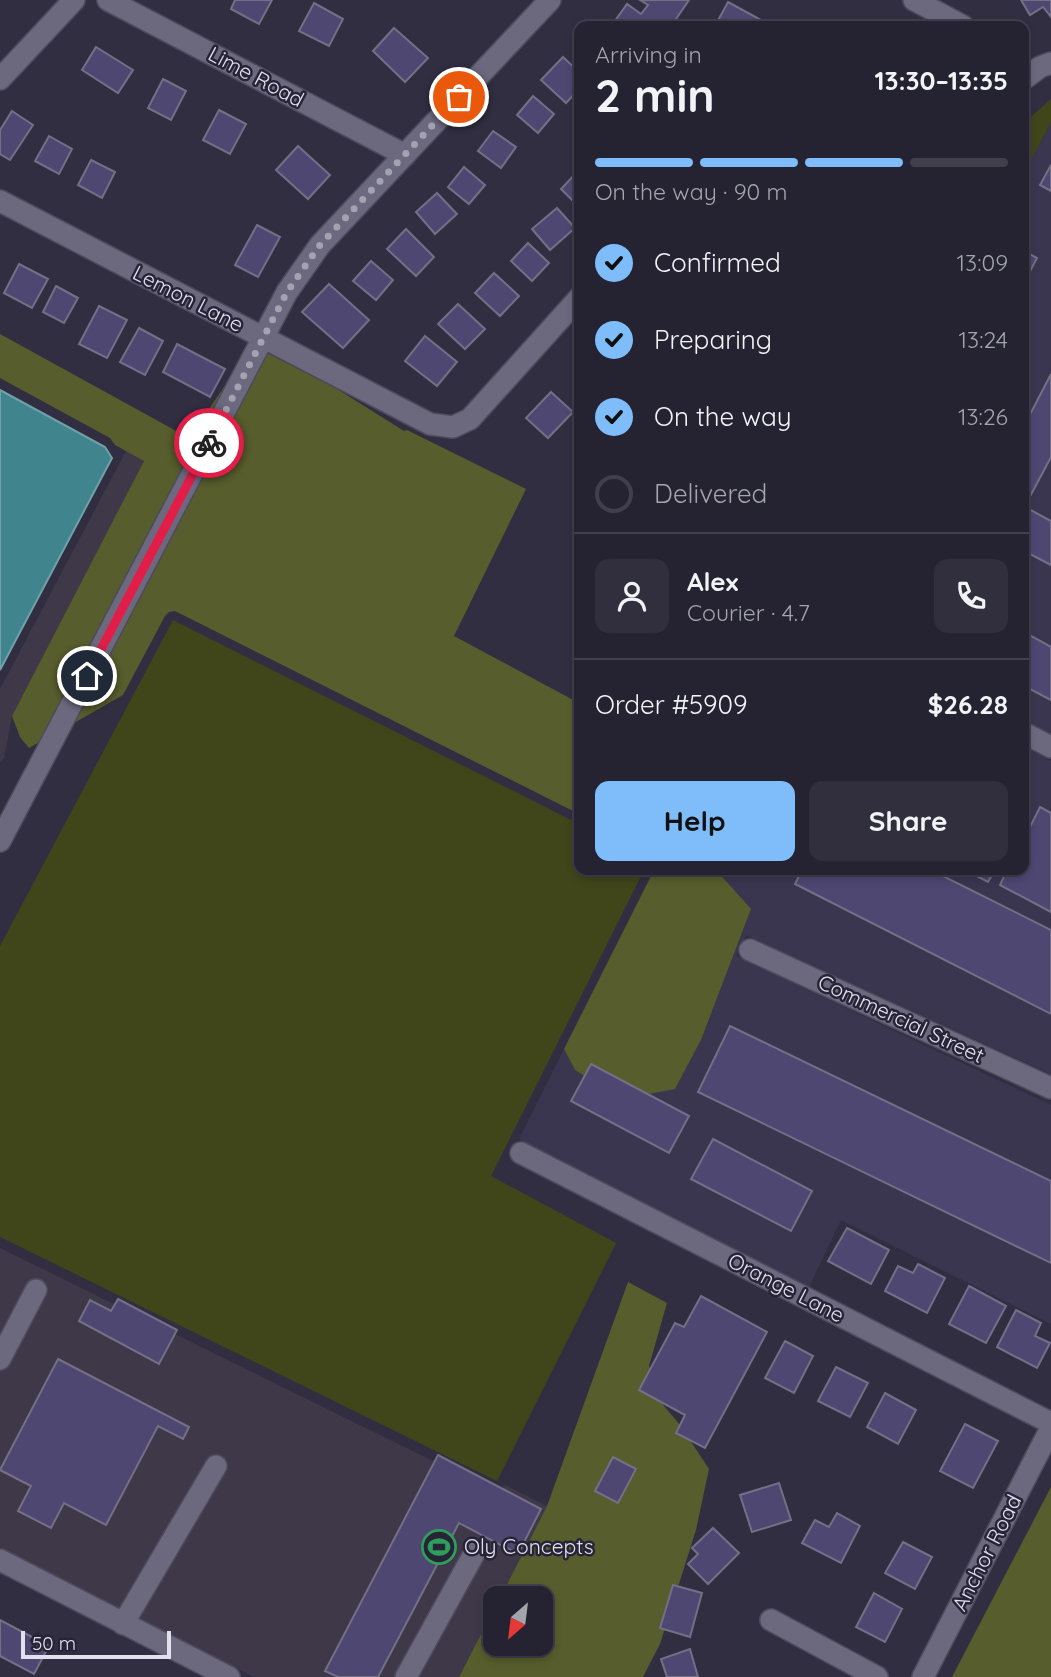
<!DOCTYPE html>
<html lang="en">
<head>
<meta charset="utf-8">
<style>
	:root { --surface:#252232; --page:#312f3e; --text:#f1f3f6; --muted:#a3a4ac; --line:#423f4d; --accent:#7fbdfa }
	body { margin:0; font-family:Quicksand,sans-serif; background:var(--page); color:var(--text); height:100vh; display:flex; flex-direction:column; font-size:26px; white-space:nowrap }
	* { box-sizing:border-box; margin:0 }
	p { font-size:23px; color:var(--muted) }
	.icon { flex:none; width:38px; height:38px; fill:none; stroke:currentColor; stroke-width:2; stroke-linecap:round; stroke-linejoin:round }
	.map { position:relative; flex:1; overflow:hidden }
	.details { position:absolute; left:574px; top:21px; width:455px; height:854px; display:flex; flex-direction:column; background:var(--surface); border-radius:14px; box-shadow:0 4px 10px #0003,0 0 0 2px var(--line) }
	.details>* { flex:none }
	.needle { width:46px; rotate:208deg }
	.fabs { position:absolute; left:483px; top:1586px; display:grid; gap:14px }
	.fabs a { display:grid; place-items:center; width:70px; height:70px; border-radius:14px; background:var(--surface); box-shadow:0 4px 10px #0003,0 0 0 2px var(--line); font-size:35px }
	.scale { position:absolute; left:21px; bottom:18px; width:150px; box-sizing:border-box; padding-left:7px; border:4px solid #e1e0ec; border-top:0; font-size:19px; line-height:24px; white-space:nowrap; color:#e1e0ec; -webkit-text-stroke:5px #272437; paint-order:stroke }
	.pin { position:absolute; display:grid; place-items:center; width:60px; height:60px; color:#fff; margin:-30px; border:4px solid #fff; border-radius:50%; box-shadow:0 2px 7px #0007 }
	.courier { position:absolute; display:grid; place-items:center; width:70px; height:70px; margin:-35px; border:5px solid #e11d48; border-radius:50%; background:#fff; color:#222; box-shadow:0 2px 9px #0007 }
	.headline em { font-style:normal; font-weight:700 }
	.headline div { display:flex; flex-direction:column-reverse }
	.headline { display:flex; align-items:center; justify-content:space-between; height:119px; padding:0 21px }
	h1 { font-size:46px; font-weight:700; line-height:52px }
	.bar { display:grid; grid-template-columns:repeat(4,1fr); gap:10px 7px; align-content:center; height:84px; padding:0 21px }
	.bar i { height:9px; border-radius:5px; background:var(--line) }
	.bar .on { background:var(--accent) }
	.bar p { grid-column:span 4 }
	.line { display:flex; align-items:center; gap:18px; padding:0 21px; border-top:2px solid var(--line) }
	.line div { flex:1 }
	.round { display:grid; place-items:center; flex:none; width:74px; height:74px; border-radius:14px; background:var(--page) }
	ol { padding:0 21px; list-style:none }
	li { display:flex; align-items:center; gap:21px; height:77px }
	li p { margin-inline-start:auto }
	li .icon { padding:7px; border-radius:50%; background:var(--accent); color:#111; stroke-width:4 }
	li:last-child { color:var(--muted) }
	li i { width:38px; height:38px; border:4px solid var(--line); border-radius:50% }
	.action { display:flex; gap:14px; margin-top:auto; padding:14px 21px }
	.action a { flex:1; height:80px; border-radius:14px; background:var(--accent); color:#111; font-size:28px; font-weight:700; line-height:80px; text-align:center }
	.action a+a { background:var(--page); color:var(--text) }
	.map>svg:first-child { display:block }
	.commercial { fill:#3f3849 }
	.built { fill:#3a3650 }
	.green { fill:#40451a }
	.forest { fill:#575d2c }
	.water { fill:#40858d; stroke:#70a0aa; stroke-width:2 }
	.building { fill:#4e4772; stroke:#737086; stroke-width:2 }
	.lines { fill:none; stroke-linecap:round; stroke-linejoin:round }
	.minor-casing { stroke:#4d4b5b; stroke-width:24 }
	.minor { stroke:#6c697f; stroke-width:21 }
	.done { stroke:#a3a2b0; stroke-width:7; stroke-dasharray:0 12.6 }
	.route { stroke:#e11d48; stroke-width:9 }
	.labels { text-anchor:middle; stroke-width:5; stroke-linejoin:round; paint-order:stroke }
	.street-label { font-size:21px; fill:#e1e0ec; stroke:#272437 }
	.poi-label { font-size:21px; fill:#e1e0ec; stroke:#272437; text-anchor:start }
</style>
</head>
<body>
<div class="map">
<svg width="1051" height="1677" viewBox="0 0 1051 1677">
	<rect width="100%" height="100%" fill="#312e42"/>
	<g class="commercial">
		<path d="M126,451L145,460L12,716L4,758L0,762V689Z"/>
		<path d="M0,1248L492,1490L501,1489L505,1485L547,1506L500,1598H495V1607L459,1677H254L0,1547Z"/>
	</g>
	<g class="built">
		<path d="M1051,122V734L1024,720V174Z"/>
		<path d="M1024,747L1051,761V1074L746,935L736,956L1051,1105V1324L841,1220L809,1287L519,1139L564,1049L575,1070L675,1089L701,1040L751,909L718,872L713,870H1024Z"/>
	</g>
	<g class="green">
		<path d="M1051,99V122L1024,174V123Z"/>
		<path d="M173,620L579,824V870H644L491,1176L616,1243L497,1481L0,1237V946Z"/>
	</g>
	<g class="forest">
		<path d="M0,334L189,438L235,371L41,741L29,748L20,737L12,716L144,461L115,445L110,438L0,378Z"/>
		<path d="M267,353L334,387L404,431L407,430L526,489L454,636L579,703V814L175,611L169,612L165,616L123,695L74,723Z"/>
		<path d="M654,870H713L718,872L751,909L701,1040L675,1089L622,1099L575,1070L564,1049Z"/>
		<path d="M628,1282L667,1303L649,1366L659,1400L680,1425L709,1469L696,1530L660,1644L643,1677H459L495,1607V1643H541V1598H500L547,1506Z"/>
		<path d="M1051,1487V1677H952Z"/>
	</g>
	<path class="water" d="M0,390L105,447L112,458L0,670Z"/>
	<g class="building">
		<path d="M235,0H272L259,24L231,9Z"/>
		<path d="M640,0H689L674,22L672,21L668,26L612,25L627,4L641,14L648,5Z"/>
		<path d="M1021,0H1051V17L1043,7L1030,15Z"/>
		<path d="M728,2L772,26H715Z"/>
		<path d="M314,3L343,19L329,46L299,31Z"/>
		<path d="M394,28L428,58L405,82L373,51Z"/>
		<path d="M96,47L133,70L118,93L82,70Z"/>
		<path d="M563,57L579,72V89L566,103L541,80Z"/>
		<path d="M163,79L186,91L171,120L148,108Z"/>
		<path d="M533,96L554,114L538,133L517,115Z"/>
		<path d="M219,110L246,124L230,154L203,140Z"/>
		<path d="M12,111L33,125L10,160L0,154V130Z"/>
		<path d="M493,131L516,147L501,168L478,151Z"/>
		<path d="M49,136L72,149L59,174L35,161Z"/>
		<path d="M298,146L330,175L308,199L276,170Z"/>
		<path d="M91,160L115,172L102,198L78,185Z"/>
		<path d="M1051,165V191L1040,185Z"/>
		<path d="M464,167L485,185L469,204L448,187Z"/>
		<path d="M579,170V207L561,189Z"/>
		<path d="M437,193L457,214L435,234L416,212Z"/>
		<path d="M557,208L575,228L550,250L532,229Z"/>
		<path d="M257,225L280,237L258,277L235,265Z"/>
		<path d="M406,229L434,257L416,276L387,249Z"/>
		<path d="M528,243L549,263L532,281L511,261Z"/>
		<path d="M1024,251L1037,258L1024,283Z"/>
		<path d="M371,261L393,280L376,300L353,281Z"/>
		<path d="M19,264L48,279L32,308L4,293Z"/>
		<path d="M494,273L519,296L500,316L475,293Z"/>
		<path d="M329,284L369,320L343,348L302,312Z"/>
		<path d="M56,286L78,298L64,323L43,312Z"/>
		<path d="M458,304L485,329L465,349L438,324Z"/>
		<path d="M99,306L127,320L107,358L79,344Z"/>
		<path d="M139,328L163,341L145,375L120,362Z"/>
		<path d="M425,336L457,362L437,386L405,361Z"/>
		<path d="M177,344L225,369L210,397L163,372Z"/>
		<path d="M1051,374V457L1027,502L1024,500V426Z"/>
		<path d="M551,392L573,412L548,438L526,418Z"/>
		<path d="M1025,507L1051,521V565L1024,551V510Z"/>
		<path d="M1024,632L1051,647V700L1024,686Z"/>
		<path d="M1040,807L1051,813V912L1000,885L1007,870H1024V839Z"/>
		<path d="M802,870H931L1051,930V1014L795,884Z"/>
		<path d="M965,870H995L988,882Z"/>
		<path d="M730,1026L1051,1181V1263L698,1092Z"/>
		<path d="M591,1064L689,1116L669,1153L571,1101Z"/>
		<path d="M713,1139L812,1191L791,1231L691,1179Z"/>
		<path d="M847,1228L889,1250L871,1284L828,1261Z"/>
		<path d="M918,1264L945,1278L927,1313L885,1291L898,1266L913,1273Z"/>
		<path d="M969,1286L1006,1306L986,1343L949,1324Z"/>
		<path d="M701,1296L767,1332L705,1448L676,1433L685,1415L639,1390L675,1323L684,1327Z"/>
		<path d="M118,1299L177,1330L159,1364L79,1321L90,1300L111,1311Z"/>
		<path d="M1016,1310L1041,1323L1035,1336L1050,1343L1037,1368L997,1347Z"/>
		<path d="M785,1341L813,1356L794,1393L765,1378Z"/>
		<path d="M58,1359L189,1427L183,1439L158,1426L106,1525L64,1503L51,1528L18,1511L31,1486L0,1470Z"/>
		<path d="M836,1367L868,1383L850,1417L818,1401Z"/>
		<path d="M885,1393L916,1410L898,1444L867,1427Z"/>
		<path d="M965,1424L998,1441L973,1488L940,1471Z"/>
		<path d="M438,1455L541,1509L518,1554L459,1523L378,1677H338L325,1671Z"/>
		<path d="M613,1457L636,1469L618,1503L595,1491Z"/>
		<path d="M779,1483L791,1520L752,1532L740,1495Z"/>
		<path d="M837,1513L860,1526L841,1563L802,1543L815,1520L829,1527Z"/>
		<path d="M713,1528L739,1553L708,1584L688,1564L698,1554L692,1548Z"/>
		<path d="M903,1542L932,1557L915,1589L885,1573Z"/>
		<path d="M673,1585L702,1593L690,1637L660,1628Z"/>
		<path d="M874,1593L902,1609L885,1642L856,1627Z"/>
		<path d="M0,1620L49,1646L34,1674L0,1656Z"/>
		<path d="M690,1649L698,1677H667L661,1659Z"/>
	</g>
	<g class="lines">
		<g class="minor-casing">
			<g id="minor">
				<path d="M108,0L405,155"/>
				<path d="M914,0L963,26"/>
				<path d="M0,79L74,0"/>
				<path d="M1024,79L1040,67L1051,63"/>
				<path d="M0,201L430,424L453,427L470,419L579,298"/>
				<path d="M1024,733L1051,747"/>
				<path d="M0,841L287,292L320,245L550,0"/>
				<path d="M750,950L1051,1088"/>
				<path d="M521,1153L1051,1423"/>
				<path d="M0,1359L36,1290"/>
				<path d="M0,1560L229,1677"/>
				<path d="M771,1620L877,1677"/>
				<path d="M123,1624L216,1466"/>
				<path d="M406,1677L475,1552"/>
				<path d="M923,1677L1051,1428"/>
			</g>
		</g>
		<use href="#minor" class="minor"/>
	</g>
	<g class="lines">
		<path class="done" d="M209,443L287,292L320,245L459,97"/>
		<path class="route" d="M87,676L209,443"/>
	</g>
	<defs>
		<g id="stadium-ring" transform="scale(1.75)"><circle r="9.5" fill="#272437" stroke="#2e9e5b" stroke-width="1.5"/><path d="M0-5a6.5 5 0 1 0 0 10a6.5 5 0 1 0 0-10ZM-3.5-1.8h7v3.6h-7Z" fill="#2e9e5b"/></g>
	</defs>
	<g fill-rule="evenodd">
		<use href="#stadium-ring" x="439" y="1547"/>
	</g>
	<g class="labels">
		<g class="street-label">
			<text transform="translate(256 77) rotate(28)" y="7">Lime Road</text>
			<text transform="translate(188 299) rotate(27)" y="7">Lemon Lane</text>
			<text transform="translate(901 1019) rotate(25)" y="7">Commercial Street</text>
			<text transform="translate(786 1288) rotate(27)" y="7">Orange Lane</text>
			<text transform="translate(987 1553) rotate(-63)" y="7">Anchor Road</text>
		</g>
		<g class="poi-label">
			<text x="464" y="1554">Oly Concepts</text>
		</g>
	</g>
</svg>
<div class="fabs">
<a><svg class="needle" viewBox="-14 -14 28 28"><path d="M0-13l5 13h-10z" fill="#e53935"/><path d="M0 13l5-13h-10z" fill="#a3a4ac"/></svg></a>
</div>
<div class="scale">50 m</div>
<div class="pin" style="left:459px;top:97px;background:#ea580c"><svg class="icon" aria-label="bag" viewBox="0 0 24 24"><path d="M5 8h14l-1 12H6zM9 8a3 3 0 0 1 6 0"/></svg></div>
<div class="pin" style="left:87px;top:676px;background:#1f2937"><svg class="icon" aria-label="home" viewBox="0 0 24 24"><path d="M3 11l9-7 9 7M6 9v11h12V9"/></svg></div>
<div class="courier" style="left:209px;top:443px"><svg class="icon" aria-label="bike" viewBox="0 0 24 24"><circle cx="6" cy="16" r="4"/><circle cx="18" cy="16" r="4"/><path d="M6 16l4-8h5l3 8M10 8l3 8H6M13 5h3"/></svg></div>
<section class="details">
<div class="headline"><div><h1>2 min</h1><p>Arriving in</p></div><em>13:30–13:35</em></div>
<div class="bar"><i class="on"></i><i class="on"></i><i class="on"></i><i></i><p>On the way · 90 m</p></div>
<ol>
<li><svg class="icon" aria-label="check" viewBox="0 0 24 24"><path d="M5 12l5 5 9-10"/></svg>Confirmed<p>13:09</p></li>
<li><svg class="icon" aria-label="check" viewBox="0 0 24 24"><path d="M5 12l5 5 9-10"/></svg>Preparing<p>13:24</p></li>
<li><svg class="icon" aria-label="check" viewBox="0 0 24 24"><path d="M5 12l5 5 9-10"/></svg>On the way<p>13:26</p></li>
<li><i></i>Delivered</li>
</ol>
<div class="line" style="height:126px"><a class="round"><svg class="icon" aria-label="person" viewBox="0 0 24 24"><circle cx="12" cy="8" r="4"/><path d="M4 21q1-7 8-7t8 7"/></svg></a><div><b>Alex</b><p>Courier · 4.7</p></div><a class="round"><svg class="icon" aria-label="phone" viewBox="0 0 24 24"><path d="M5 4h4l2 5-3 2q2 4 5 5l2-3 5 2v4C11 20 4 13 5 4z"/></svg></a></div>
<div class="line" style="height:91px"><div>Order #5909</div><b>$26.28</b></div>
<div class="action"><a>Help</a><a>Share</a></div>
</section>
</div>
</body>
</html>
